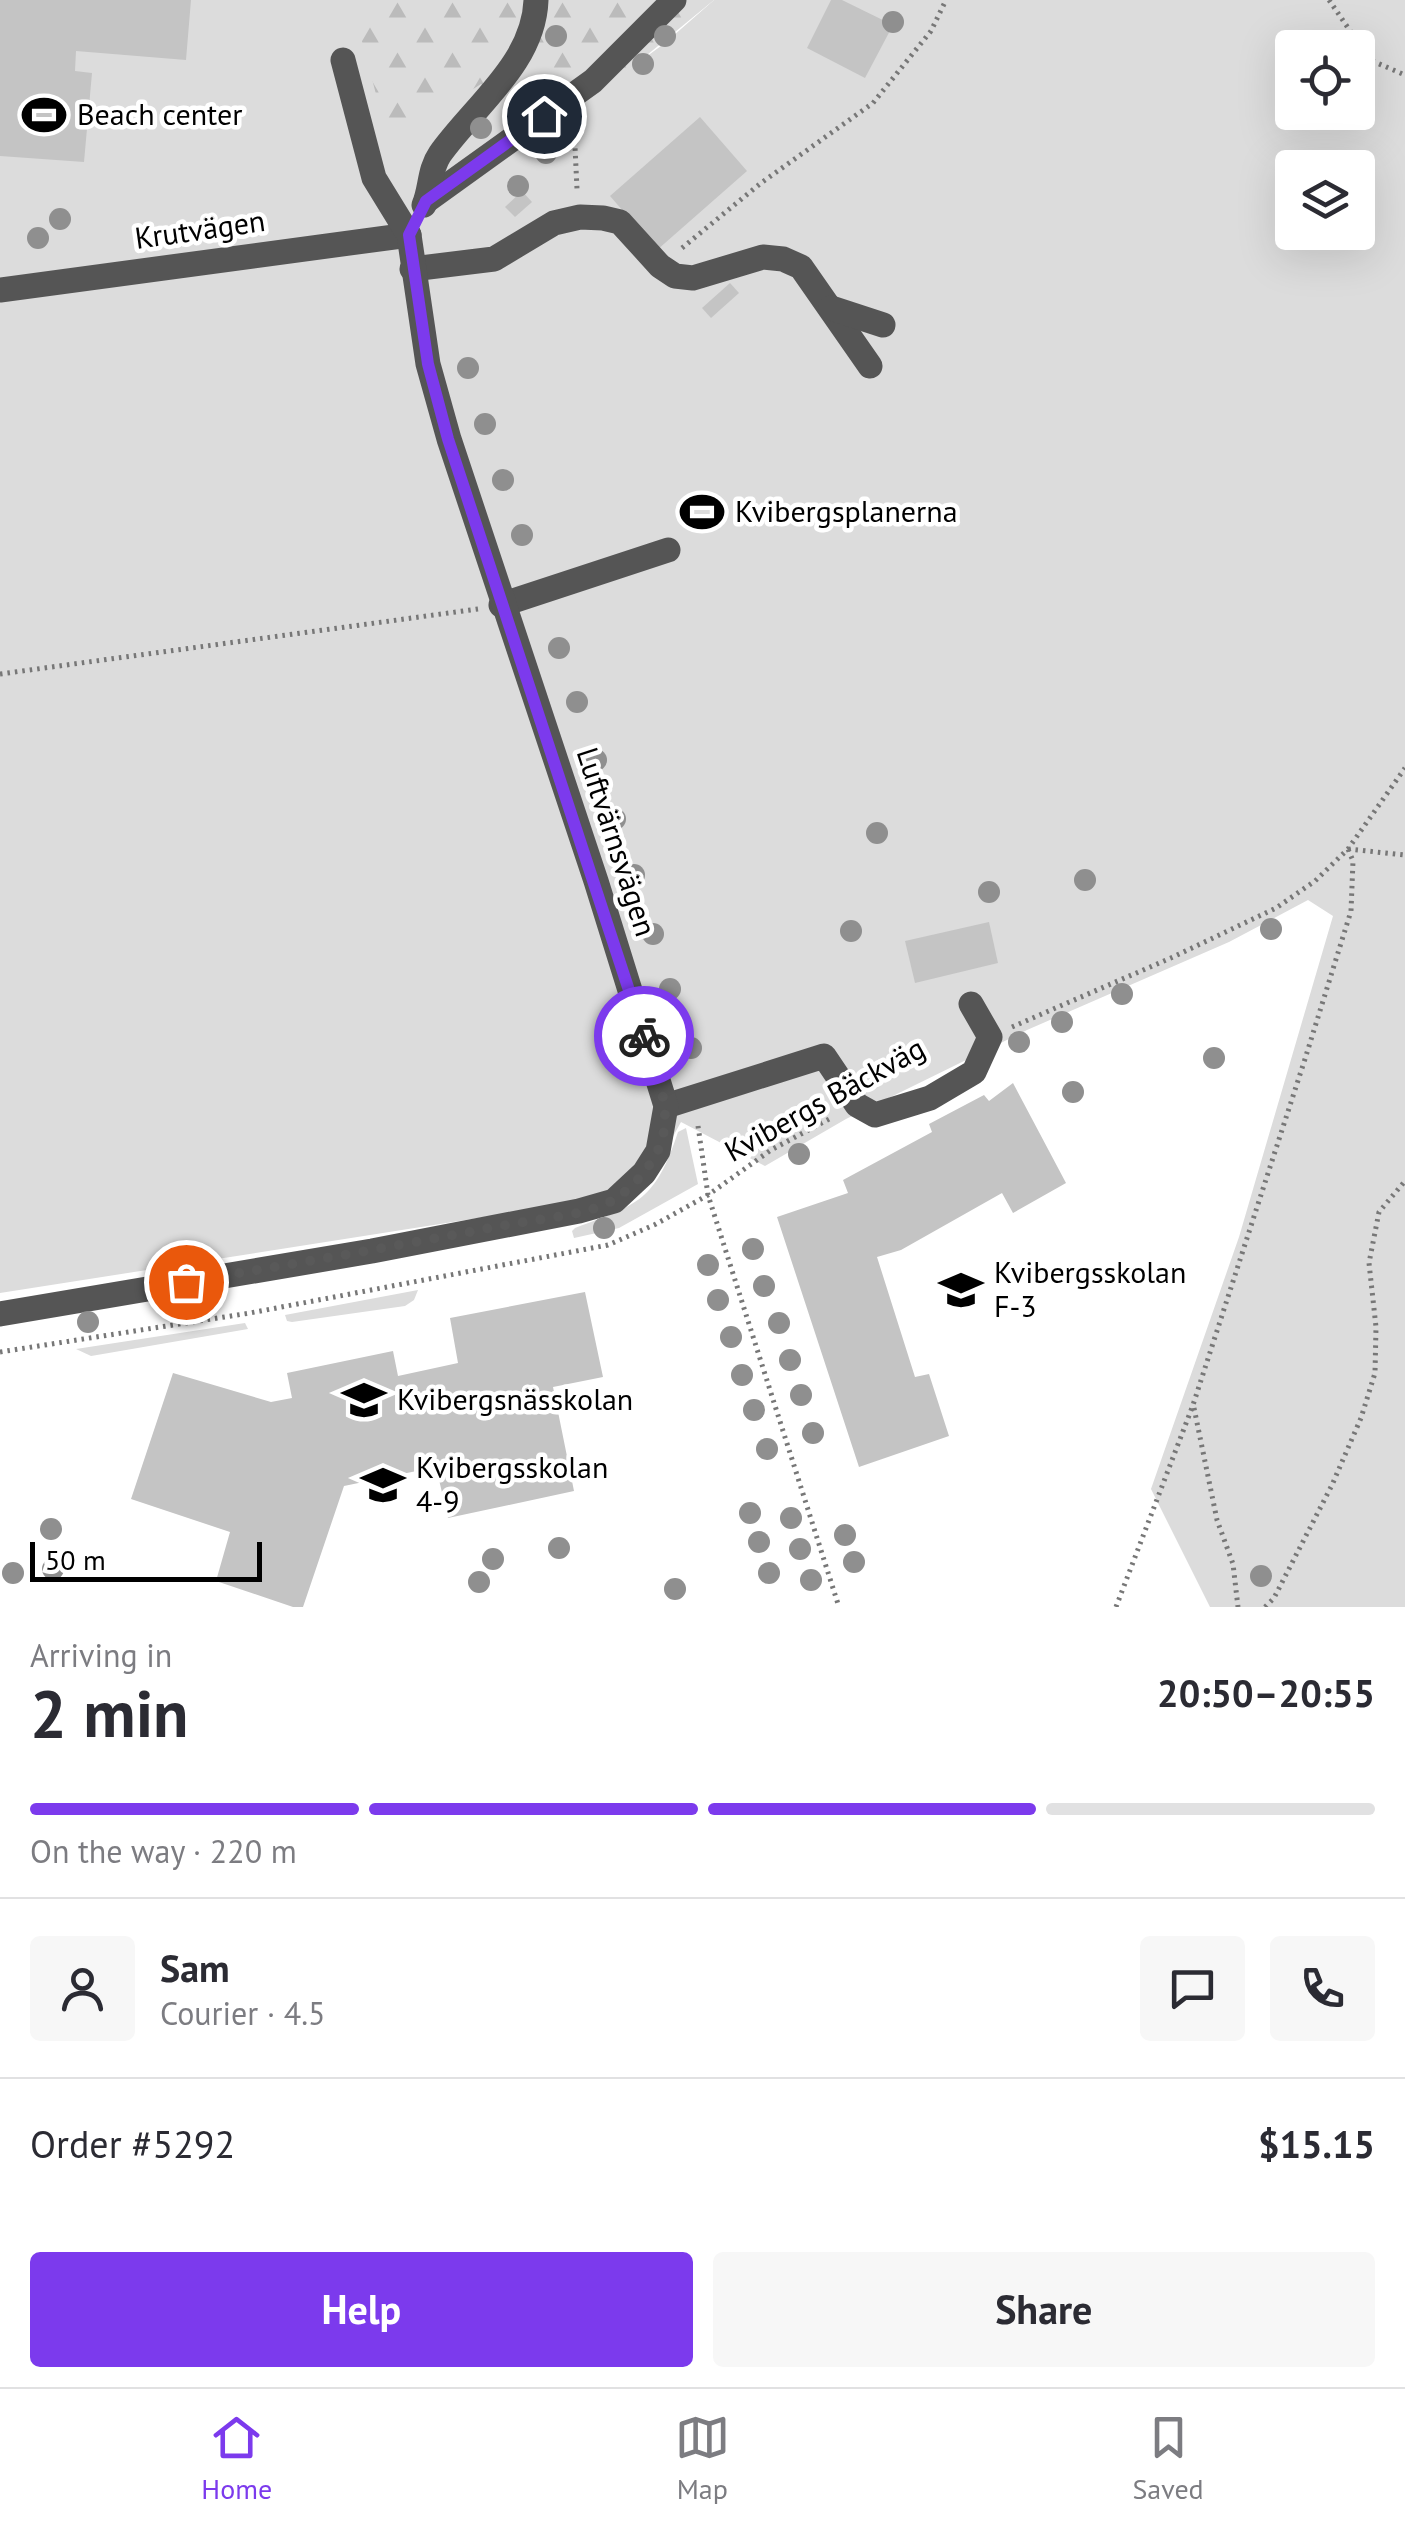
<!DOCTYPE html>
<html lang="en">
<head>
<meta charset="utf-8">
<style>
	:root { --surface:#fff; --page:#f7f7f7; --text:#2b2b33; --muted:#7c7c81; --line:#e1e1e2; --accent:#7c3aed }
	body { margin:0; font-family:"PT Sans",sans-serif; background:var(--page); color:var(--text); height:100vh; display:flex; flex-direction:column; font-size:38px; white-space:nowrap }
	* { box-sizing:border-box; margin:0 }
	p { font-size:32px; color:var(--muted) }
	.icon { flex:none; width:55px; height:55px; fill:none; stroke:currentColor; stroke-width:2; stroke-linecap:round; stroke-linejoin:round }
	.map { position:relative; height:1607px; overflow:hidden }
	.panel { display:flex; flex-direction:column; background:var(--surface); flex:1 }
	.panel>* { flex:none }
	.tools { position:absolute; left:1275px; top:30px; display:grid; gap:20px }
	.tools a { display:grid; place-items:center; width:100px; height:100px; border-radius:10px; background:var(--surface); box-shadow:0 10px 40px #0002; font-size:50px }
	.scale { position:absolute; left:30px; bottom:25px; width:232px; box-sizing:border-box; padding-left:10px; border:5px solid #000; border-top:0; font-size:28px; line-height:35px; white-space:nowrap; color:#000; -webkit-text-stroke:8px #fff; paint-order:stroke }
	.pin { position:absolute; display:grid; place-items:center; width:85px; height:85px; color:#fff; margin:-42px; border:5px solid #fff; border-radius:50%; box-shadow:0 2px 10px #0007 }
	.courier { position:absolute; display:grid; place-items:center; width:100px; height:100px; margin:-50px; border:8px solid #7c3aed; border-radius:50%; background:#fff; color:#222; box-shadow:0 2px 12px #0007 }
	.head em { font-style:normal; font-weight:800 }
	.head div { display:flex; flex-direction:column-reverse }
	.head { display:flex; align-items:center; justify-content:space-between; height:170px; padding:0 30px }
	h1 { font-size:65px; font-weight:800; line-height:75px }
	.bar { display:grid; grid-template-columns:repeat(4,1fr); gap:15px 10px; align-content:center; height:120px; padding:0 30px }
	.bar i { height:12px; border-radius:8px; background:var(--line) }
	.bar .active { background:var(--accent) }
	.bar p { grid-column:span 4 }
	.line { display:flex; align-items:center; gap:25px; padding:0 30px; border-top:2px solid var(--line) }
	.line div { flex:1 }
	.round { display:grid; place-items:center; flex:none; width:105px; height:105px; border-radius:10px; background:var(--page) }
	.button { display:flex; gap:20px; margin-top:auto; padding:20px 30px }
	.button a { flex:1; height:115px; border-radius:10px; background:var(--accent); color:#fff; font-size:40px; font-weight:800; line-height:115px; text-align:center }
	.button a+a { background:var(--page); color:var(--text) }
	.menu { display:flex; justify-content:space-around; align-items:center; height:140px; border-top:2px solid var(--line); background:var(--surface); font-size:28px; color:var(--muted) }
	.menu a { display:grid; justify-items:center; gap:5px }
	.menu .active { color:var(--accent) }
	.map>svg:first-child { display:block }
	.grass { fill:#dcdcdc; fill-rule:evenodd }
	.forest { fill:url(#forest-firs) }
	.building { fill:#c4c4c4 }
	.lines { fill:none; stroke-linecap:round; stroke-linejoin:round }
	.path { stroke:#777; stroke-width:5; stroke-dasharray:2.5 5; stroke-linecap:butt }
	.minor { stroke:#555; stroke-width:25 }
	.tree { fill:#8f8f8f }
	.done { stroke:#595959; stroke-width:10; stroke-dasharray:0 18 }
	.route { stroke:#7c3aed; stroke-width:12 }
	.labels { text-anchor:middle; stroke-width:9; stroke-linejoin:round; paint-order:stroke }
	.poi-label { font-size:30px; fill:#000; stroke:#fff; text-anchor:start }
	.street-label { font-size:30px; fill:#000; stroke:#fff }
</style>
</head>
<body>
<div class="map">
<svg width="1405" height="1607" viewBox="0 0 1405 1607">
	<defs>
		<pattern id="forest-firs" width="22" height="20" patternUnits="userSpaceOnUse" patternTransform="scale(2.5)"><rect width="22" height="20" fill="#dcdcdc"/><path d="M5 1l3.5 6h-7zM16 11l3.5 6h-7z" fill="#bbb"/></pattern>
	</defs>
	<rect width="100%" height="100%" fill="#fff"/>
	<g class="grass">
		<path d="M0,0H514L624,73L665,43L714,0H1405V1607H1210L1151,1489L1239,1237L1333,916L1308,900L1229,942L1027,1030L846,1119L765,1166L681,1122L649,1180L587,1201L0,1293ZM1292,48H1358V112H1292ZM1292,168H1358V232H1292Z"/>
		<path d="M686,1128L698,1184L619,1228L574,1238L572,1231L575,1228C639,1204 655,1201 678,1132Z"/>
		<path d="M418,1290L414,1300L405,1306L292,1322L287,1321L285,1315Z"/>
		<path d="M245,1323L248,1329L97,1355L91,1356L76,1349Z"/>
	</g>
	<path class="forest" d="M351,0H714L546,138L481,84L389,143Z"/>
	<g class="building">
		<path d="M0,0H191L186,60L76,51L75,71L92,73L84,162L0,156Z"/>
		<path d="M831,0H842L893,25L865,78L807,48Z"/>
		<path d="M700,117L747,171L657,250L610,196Z"/>
		<path d="M522,191L532,202L515,217L505,207Z"/>
		<path d="M730,283L739,293L711,318L702,308Z"/>
		<path d="M989,922L998,963L915,983L905,941Z"/>
		<path d="M1013,1083L1066,1183L1013,1213L1002,1193L901,1250L877,1257L915,1377L929,1374L949,1436L859,1467L777,1217L848,1193L843,1180L932,1132L929,1124L984,1095L989,1101Z"/>
		<path d="M585,1292L603,1377L553,1387L574,1491L448,1518L436,1467L344,1486L303,1607H293L216,1581L230,1532L131,1499L173,1373L271,1402L292,1398L287,1373L393,1351L398,1376L458,1363L450,1318Z"/>
	</g>
	<g class="lines">
		<g class="path">
			<path d="M1329,0L1370,60L1405,75"/>
			<path d="M574,126L577,189"/>
			<path d="M682,248L761,183L873,103L931,31L946,0"/>
			<path d="M0,674L478,609"/>
			<path d="M1348,849L1405,855"/>
			<path d="M1012,1027L1173,957L1276,908L1315,881L1348,849L1405,768"/>
			<path d="M698,1126L708,1195L839,1607"/>
			<path d="M0,1352L250,1313L608,1245L656,1224L708,1195L771,1150L833,1117"/>
			<path d="M1194,1408L1217,1520L1233,1564L1238,1607"/>
			<path d="M1116,1607L1193,1405L1305,1059L1351,911L1353,861L1348,849"/>
			<path d="M1265,1607L1274,1598L1332,1485L1361,1418L1375,1373L1376,1327L1369,1263L1379,1212L1405,1181"/>
		</g>
		<g class="minor">
			<path d="M426,201L593,81L674,0"/>
			<path d="M424,205C431,189 429,170 440,154C474,106 534,63 536,0"/>
			<path d="M412,269L494,259L554,223L580,217L603,218L620,222L660,266L675,276L693,278L763,257L783,259L801,267L870,366"/>
			<path d="M0,290L409,235"/>
			<path d="M831,308L883,325"/>
			<path d="M501,605L668,550"/>
			<path d="M666,1106L824,1056L857,1105L875,1115L930,1098L974,1072L990,1037L971,1004"/>
			<path d="M0,1314L372,1251L579,1211L614,1201L644,1173L658,1151L666,1106L596,881L449,439L428,364L409,235L374,178L343,60"/>
		</g>
	</g>
	<g class="tree">
		<circle cx="893" cy="22" r="11"/>
		<circle cx="556" cy="36" r="11"/>
		<circle cx="665" cy="36" r="11"/>
		<circle cx="643" cy="64" r="11"/>
		<circle cx="574" cy="127" r="11"/>
		<circle cx="481" cy="128" r="11"/>
		<circle cx="546" cy="153" r="11"/>
		<circle cx="518" cy="186" r="11"/>
		<circle cx="60" cy="219" r="11"/>
		<circle cx="38" cy="238" r="11"/>
		<circle cx="468" cy="368" r="11"/>
		<circle cx="485" cy="424" r="11"/>
		<circle cx="503" cy="480" r="11"/>
		<circle cx="522" cy="535" r="11"/>
		<circle cx="559" cy="648" r="11"/>
		<circle cx="577" cy="702" r="11"/>
		<circle cx="596" cy="760" r="11"/>
		<circle cx="615" cy="819" r="11"/>
		<circle cx="877" cy="833" r="11"/>
		<circle cx="634" cy="875" r="11"/>
		<circle cx="1085" cy="880" r="11"/>
		<circle cx="989" cy="892" r="11"/>
		<circle cx="1271" cy="929" r="11"/>
		<circle cx="851" cy="931" r="11"/>
		<circle cx="653" cy="934" r="11"/>
		<circle cx="670" cy="989" r="11"/>
		<circle cx="1122" cy="994" r="11"/>
		<circle cx="1062" cy="1022" r="11"/>
		<circle cx="1019" cy="1042" r="11"/>
		<circle cx="691" cy="1048" r="11"/>
		<circle cx="1214" cy="1058" r="11"/>
		<circle cx="1073" cy="1092" r="11"/>
		<circle cx="799" cy="1154" r="11"/>
		<circle cx="604" cy="1228" r="11"/>
		<circle cx="753" cy="1249" r="11"/>
		<circle cx="708" cy="1265" r="11"/>
		<circle cx="764" cy="1286" r="11"/>
		<circle cx="718" cy="1300" r="11"/>
		<circle cx="195" cy="1303" r="11"/>
		<circle cx="88" cy="1322" r="11"/>
		<circle cx="779" cy="1323" r="11"/>
		<circle cx="731" cy="1337" r="11"/>
		<circle cx="790" cy="1360" r="11"/>
		<circle cx="742" cy="1375" r="11"/>
		<circle cx="801" cy="1395" r="11"/>
		<circle cx="754" cy="1410" r="11"/>
		<circle cx="813" cy="1433" r="11"/>
		<circle cx="767" cy="1449" r="11"/>
		<circle cx="750" cy="1513" r="11"/>
		<circle cx="791" cy="1518" r="11"/>
		<circle cx="51" cy="1529" r="11"/>
		<circle cx="845" cy="1535" r="11"/>
		<circle cx="759" cy="1542" r="11"/>
		<circle cx="559" cy="1548" r="11"/>
		<circle cx="800" cy="1549" r="11"/>
		<circle cx="493" cy="1559" r="11"/>
		<circle cx="854" cy="1562" r="11"/>
		<circle cx="53" cy="1569" r="11"/>
		<circle cx="13" cy="1573" r="11"/>
		<circle cx="769" cy="1573" r="11"/>
		<circle cx="1261" cy="1576" r="11"/>
		<circle cx="811" cy="1580" r="11"/>
		<circle cx="479" cy="1582" r="11"/>
		<circle cx="675" cy="1589" r="11"/>
	</g>
	<g class="lines">
		<path class="done" d="M186,1282C294,1264 403,1245 511,1224C540,1219 591,1215 615,1199C631,1189 647,1171 656,1154C677,1115 656,1074 644,1036"/>
		<path class="route" d="M544,116L426,201L409,235L428,364L448,439L644,1036"/>
	</g>
	<defs>
		<g id="stadium-bare" transform="scale(3.45)"><path d="M0-5a6.5 5 0 1 0 0 10a6.5 5 0 1 0 0-10ZM-3.5-1.8h7v3.6h-7Z" fill="#000" stroke="#fff" stroke-width="2.5" paint-order="stroke"/></g>
		<g id="school-bare" transform="scale(3.45)"><path d="M0-5L7-2L0 1L-7-2ZM-4 1L0 2.5L4 1V4Q0 6-4 4Z" fill="#000" stroke="#fff" stroke-width="2.5" paint-order="stroke"/></g>
	</defs>
	<g fill-rule="evenodd">
		<use href="#stadium-bare" x="44" y="115"/>
		<use href="#stadium-bare" x="702" y="512"/>
		<use href="#school-bare" x="961" y="1290"/>
		<use href="#school-bare" x="364" y="1400"/>
		<use href="#school-bare" x="383" y="1485"/>
	</g>
	<g class="labels">
		<g class="poi-label">
			<text x="77" y="125">Beach center</text>
			<text x="735" y="522">Kvibergsplanerna</text>
			<text x="994" y="1283">Kvibergsskolan<tspan x="994" dy="34">F-3</tspan></text>
			<text x="397" y="1410">Kvibergsnässkolan</text>
			<text x="416" y="1478">Kvibergsskolan<tspan x="416" dy="34">4-9</tspan></text>
		</g>
		<g class="street-label">
			<text transform="translate(200 230) rotate(-8)" y="10">Krutvägen</text>
			<text transform="translate(616 842) rotate(72)" y="10">Luftvärnsvägen</text>
			<text transform="translate(825 1100) rotate(-29)" y="10">Kvibergs Bäckväg</text>
		</g>
	</g>
</svg>
<div class="tools">
<a><svg class="icon" aria-label="locate" viewBox="0 0 24 24"><circle cx="12" cy="12" r="6"/><path d="M12 2v4M12 18v4M2 12h4M18 12h4"/></svg></a>
<a><svg class="icon" aria-label="layers" viewBox="0 0 24 24"><path d="M12 4l9 5-9 5-9-5zM3 14l9 5 9-5"/></svg></a>
</div>
<div class="scale">50 m</div>
<div class="pin" style="left:186px;top:1282px;background:#ea580c"><svg class="icon" aria-label="bag" viewBox="0 0 24 24"><path d="M5 8h14l-1 12H6zM9 8a3 3 0 0 1 6 0"/></svg></div>
<div class="pin" style="left:544px;top:116px;background:#1f2937"><svg class="icon" aria-label="home" viewBox="0 0 24 24"><path d="M3 11l9-7 9 7M6 9v11h12V9"/></svg></div>
<div class="courier" style="left:644px;top:1036px"><svg class="icon" aria-label="bike" viewBox="0 0 24 24"><circle cx="6" cy="16" r="4"/><circle cx="18" cy="16" r="4"/><path d="M6 16l4-8h5l3 8M10 8l3 8H6M13 5h3"/></svg></div>
</div>
<section class="panel">
<div class="head"><div><h1>2 min</h1><p>Arriving in</p></div><em>20:50–20:55</em></div>
<div class="bar"><i class="active"></i><i class="active"></i><i class="active"></i><i></i><p>On the way · 220 m</p></div>
<div class="line" style="height:180px"><a class="round"><svg class="icon" aria-label="person" viewBox="0 0 24 24"><circle cx="12" cy="8" r="4"/><path d="M4 21q1-7 8-7t8 7"/></svg></a><div><b>Sam</b><p>Courier · 4.5</p></div><a class="round"><svg class="icon" aria-label="chat" viewBox="0 0 24 24"><path d="M4 5h16v11H9l-5 4z"/></svg></a><a class="round"><svg class="icon" aria-label="phone" viewBox="0 0 24 24"><path d="M5 4h4l2 5-3 2q2 4 5 5l2-3 5 2v4C11 20 4 13 5 4z"/></svg></a></div>
<div class="line" style="height:130px"><div>Order #5292</div><b>$15.15</b></div>
<div class="button"><a>Help</a><a>Share</a></div>
</section>
<nav class="menu">
<a class="active"><svg class="icon" aria-label="home" viewBox="0 0 24 24"><path d="M3 11l9-7 9 7M6 9v11h12V9"/></svg>Home</a>
<a><svg class="icon" aria-label="map" viewBox="0 0 24 24"><path d="M3 6l6-2 6 2 6-2v14l-6 2-6-2-6 2zM9 4v14M15 6v14"/></svg>Map</a>
<a><svg class="icon" aria-label="saved" viewBox="0 0 24 24"><path d="M7 4h10v16l-5-4-5 4z"/></svg>Saved</a>
</nav>
</body>
</html>
